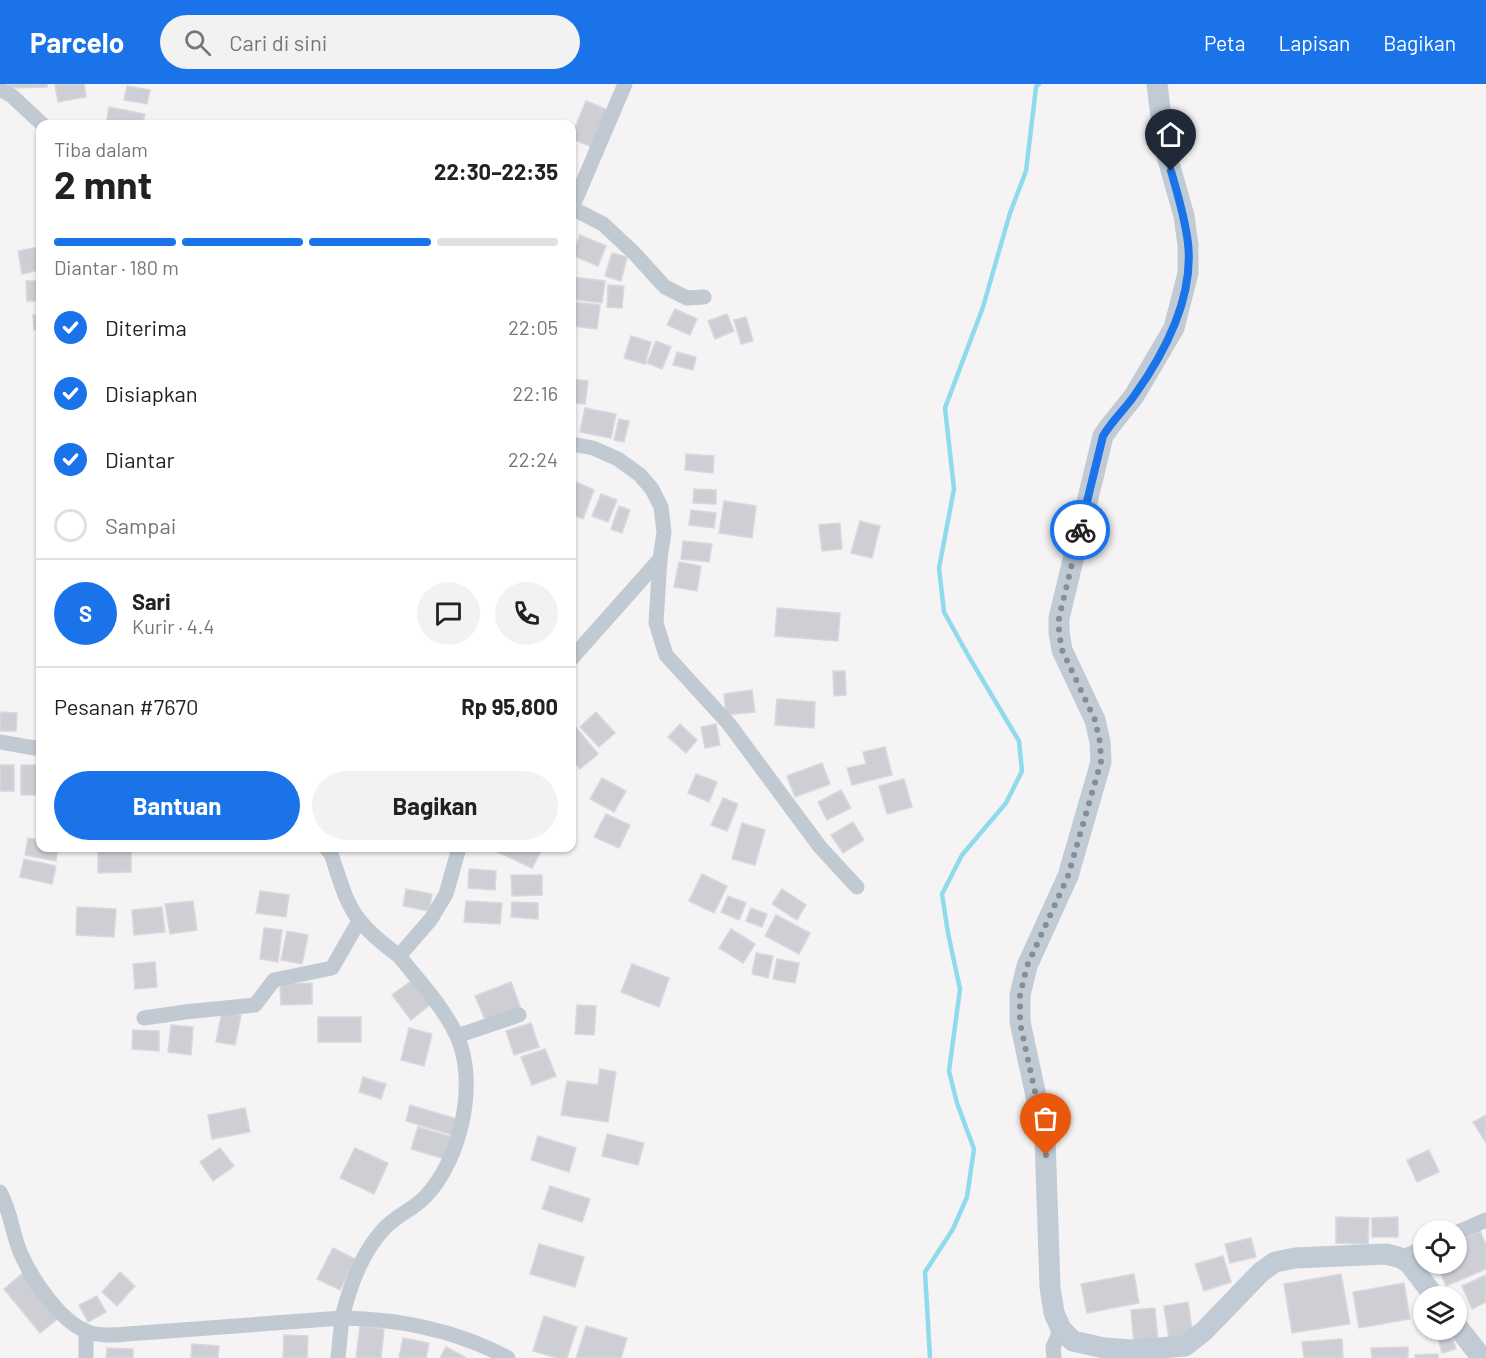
<!DOCTYPE html>
<html lang="id">
<head>
<meta charset="utf-8">
<style>
	:root { --surface:#fff; --page:#f2f2f2; --text:#222; --muted:#767676; --line:#e0e0e0; --accent:#1a73e8 }
	body { margin:0; font-family:Barlow,sans-serif; background:var(--page); color:var(--text); height:100vh; display:flex; flex-direction:column; font-size:22px; white-space:nowrap }
	* { box-sizing:border-box; margin:0 }
	p { font-size:20px; color:var(--muted) }
	.icon { flex:none; width:33px; height:33px; fill:none; stroke:currentColor; stroke-width:2; stroke-linecap:round; stroke-linejoin:round }
	.map { position:relative; flex:1; overflow:hidden }
	.details { position:absolute; left:36px; top:36px; width:540px; height:732px; display:flex; flex-direction:column; background:var(--surface); border-radius:12px; box-shadow:0 2px 4px #0004 }
	.details>* { flex:none }
	.controls { position:absolute; left:1413px; top:1136px; display:grid; gap:12px }
	.controls a { display:grid; place-items:center; width:54px; height:54px; border-radius:50%; background:var(--surface); box-shadow:0 2px 4px #0004; font-size:30px }
	.pin { position:absolute; display:grid; place-items:center; width:51px; height:51px; color:#fff; margin:-62px -26px; border-radius:50% 50% 50% 0; rotate:-45deg; box-shadow:0 0 6px #0007 }
	.pin .icon { rotate:45deg }
	.courier { position:absolute; display:grid; place-items:center; width:60px; height:60px; margin:-30px; border:4px solid #1a73e8; border-radius:50%; background:#fff; color:#222; box-shadow:0 2px 8px #0007 }
	.head em { font-style:normal; font-weight:700 }
	.head div { display:flex; flex-direction:column-reverse }
	.head { display:flex; align-items:center; justify-content:space-between; height:102px; padding:0 18px }
	h1 { font-size:39px; font-weight:700; line-height:45px }
	.bar { display:grid; grid-template-columns:repeat(4,1fr); gap:9px 6px; align-content:center; height:72px; padding:0 18px }
	.bar i { height:8px; border-radius:4px; background:var(--line) }
	.bar .selected { background:var(--accent) }
	.bar p { grid-column:span 4 }
	.line { display:flex; align-items:center; gap:15px; padding:0 18px; border-top:2px solid var(--line) }
	.line div { flex:1 }
	.round { display:grid; place-items:center; flex:none; width:63px; height:63px; border-radius:32px; background:var(--page) }
	ol { padding:0 18px; list-style:none }
	li { display:flex; align-items:center; gap:18px; height:66px }
	li p { margin-inline-start:auto }
	li .icon { padding:6px; border-radius:50%; background:var(--accent); color:#fff; stroke-width:4 }
	li:last-child { color:var(--muted) }
	li i { width:33px; height:33px; border:3px solid var(--line); border-radius:50% }
	.cta { display:flex; gap:12px; margin-top:auto; padding:12px 18px }
	.cta a { flex:1; height:69px; border-radius:36px; background:var(--accent); color:#fff; font-size:24px; font-weight:700; line-height:69px; text-align:center }
	.cta a+a { background:var(--page); color:var(--text) }
	header { display:flex; align-items:center; gap:36px; box-sizing:border-box; height:84px; padding:0 30px; background:var(--accent); color:#fff }
	header strong { font-size:28px }
	nav { display:flex; gap:33px; margin-inline-start:auto; font-size:21px }
	.search { width:420px; height:54px; background:var(--page); display:flex; align-items:center; gap:15px; box-sizing:border-box; padding:0 21px; border-radius:33px; color:var(--muted); font-size:22px }
	.map>svg:first-child { display:block }
	.lines { fill:none; stroke-linecap:round; stroke-linejoin:round }
	.stream { stroke:#90daee; stroke-width:4.5 }
	.building { fill:#cdcfd5; stroke:#d7d9de; stroke-width:1.5 }
	.minor { stroke:#c1cad2; stroke-width:15 }
	.secondary { stroke:#c1cbd6; stroke-width:21 }
	.done { stroke:#868d94; stroke-width:6; stroke-dasharray:0 10.8 }
	.route { stroke:#1a73e8; stroke-width:8 }
</style>
</head>
<body>
<header>
<strong>Parcelo</strong>
<div class="search"><svg class="icon" aria-label="search" viewBox="0 0 24 24"><circle cx="10" cy="10" r="6"/><path d="M15 15l6 6"/></svg>Cari di sini</div>
<nav><a>Peta</a><a>Lapisan</a><a>Bagikan</a></nav>
</header>
<div class="map">
<svg width="1486" height="1274" viewBox="0 0 1486 1274">
	<rect width="100%" height="100%" fill="#f5f3f3"/>
	<g class="lines">
		<path class="stream" d="M930,1274L925,1188L953,1145L967,1113L974,1065L957,1019L949,987L960,905L948,849L942,810L962,771L1006,719L1022,687L1019,657L969,573L944,528L939,484L954,405L945,324L983,223L1010,129L1026,87L1036,3L1039,0"/>
	</g>
	<g class="building">
		<path d="M9,0H47V3L9,4Z"/>
		<path d="M55,0H84L86,13L58,18Z"/>
		<path d="M127,2L150,6L147,20L124,16Z"/>
		<path d="M586,17L608,26L592,63L572,55V51Z"/>
		<path d="M109,23L145,30L143,40H106Z"/>
		<path d="M580,151L606,162L598,182L572,171Z"/>
		<path d="M40,163V186L22,190L18,167Z"/>
		<path d="M612,169L627,173L621,197L605,192Z"/>
		<path d="M572,193L605,197L602,219L572,215Z"/>
		<path d="M26,197H40V217H27Z"/>
		<path d="M608,201L624,202L622,224L607,223Z"/>
		<path d="M572,218L600,221L597,245L572,242Z"/>
		<path d="M675,225L697,235L690,251L667,241Z"/>
		<path d="M727,230L734,247L715,255L708,237Z"/>
		<path d="M33,231H40V246H34Z"/>
		<path d="M746,233L753,257L741,260L734,236Z"/>
		<path d="M631,252L651,258L645,280L624,274Z"/>
		<path d="M656,257L671,263L662,285L647,279Z"/>
		<path d="M677,268L696,273L693,286L673,281Z"/>
		<path d="M572,295L588,297L585,320L572,319Z"/>
		<path d="M585,324L616,330L611,354L580,348Z"/>
		<path d="M619,335L629,337L624,358L614,356Z"/>
		<path d="M686,370L714,372L713,389L685,386Z"/>
		<path d="M576,398L594,406L583,435L572,430V409Z"/>
		<path d="M694,405L716,406V420L693,419Z"/>
		<path d="M601,410L617,416L608,438L592,432Z"/>
		<path d="M724,417L756,422L752,454L719,449Z"/>
		<path d="M619,422L630,426L622,449L611,445Z"/>
		<path d="M691,426L716,429L714,444L689,441Z"/>
		<path d="M860,437L880,442L872,474L851,469Z"/>
		<path d="M840,439L842,465L822,467L819,441Z"/>
		<path d="M683,457L712,460L709,478L681,475Z"/>
		<path d="M679,478L701,482L697,507L674,503Z"/>
		<path d="M777,524L840,529L838,557L775,552Z"/>
		<path d="M833,587H845L846,611L834,612Z"/>
		<path d="M752,606L755,628L726,631L724,610Z"/>
		<path d="M777,615L815,618L814,644L775,641Z"/>
		<path d="M0,628L17,629L16,647H0Z"/>
		<path d="M596,628L615,649L599,663L580,643Z"/>
		<path d="M680,640L697,656L686,669L668,653Z"/>
		<path d="M716,640L720,661L705,664L701,643Z"/>
		<path d="M574,641L598,670L580,685L572,675V643Z"/>
		<path d="M885,663L892,691L852,701L847,684L866,680L863,668Z"/>
		<path d="M822,679L830,700L795,713L787,692Z"/>
		<rect x="0" y="681" width="14" height="26"/>
		<rect x="21" y="681" width="19" height="30"/>
		<path d="M696,690L717,698L709,718L688,709Z"/>
		<path d="M602,694L626,707L614,728L590,715Z"/>
		<path d="M904,695L912,723L887,730L879,702Z"/>
		<path d="M841,706L851,724L827,736L818,718Z"/>
		<path d="M723,714L738,720L727,747L711,741Z"/>
		<path d="M606,730L630,741L619,764L594,753Z"/>
		<path d="M853,738L864,756L843,769L831,751Z"/>
		<path d="M742,739L765,746L755,781L732,775Z"/>
		<path d="M28,754L40,756V764H58L56,777L25,771Z"/>
		<path d="M98,764H131V788L98,789Z"/>
		<path d="M489,764H534L541,767L532,784Z"/>
		<path d="M24,775L56,782L52,800L20,793Z"/>
		<path d="M469,785L496,787L495,806L468,804Z"/>
		<path d="M702,790L727,802L714,829L689,817Z"/>
		<path d="M511,791H542V811L512,812Z"/>
		<path d="M406,805L432,810L429,827L403,822Z"/>
		<path d="M782,805L806,821L797,836L772,820Z"/>
		<path d="M260,807L289,811L286,833L256,829Z"/>
		<path d="M728,812L746,819L739,836L721,828Z"/>
		<path d="M193,817L197,846L170,850L165,820Z"/>
		<path d="M466,817L502,819L500,840L464,838Z"/>
		<path d="M512,818L538,819V835L511,833Z"/>
		<path d="M77,823L116,825L114,853L76,851Z"/>
		<path d="M162,823L165,848L134,851L132,826Z"/>
		<path d="M751,824L767,830L762,843L746,837Z"/>
		<path d="M776,831L810,849L799,870L765,852Z"/>
		<path d="M264,844L282,846L278,878L260,875Z"/>
		<path d="M731,845L755,860L743,879L719,864Z"/>
		<path d="M287,847L308,851L302,880L281,876Z"/>
		<path d="M756,869L773,872L768,894L752,890Z"/>
		<path d="M777,875L799,879L795,899L773,895Z"/>
		<path d="M155,878L157,903L135,905L133,880Z"/>
		<path d="M632,880L669,894L659,923L621,908Z"/>
		<path d="M411,897L430,921L411,936L392,911Z"/>
		<path d="M511,898L521,925L486,938L475,912Z"/>
		<path d="M312,899V920L281,921L280,900Z"/>
		<path d="M577,921L596,922L594,951L575,950Z"/>
		<path d="M222,927L241,931L235,961L216,958Z"/>
		<rect x="318" y="933" width="43" height="25"/>
		<path d="M531,939L539,963L514,971L506,947Z"/>
		<path d="M171,941L193,943L191,971L168,968Z"/>
		<path d="M409,944L432,950L424,982L401,976Z"/>
		<path d="M133,946L159,947V967L132,965Z"/>
		<path d="M545,965L556,992L532,1001L521,973Z"/>
		<path d="M600,985L616,988L608,1038L561,1031L567,997L598,1001Z"/>
		<path d="M363,993L386,1000L381,1015L359,1008Z"/>
		<path d="M410,1021L457,1035L452,1051L406,1037Z"/>
		<path d="M245,1024L250,1048L212,1055L208,1031Z"/>
		<path d="M1486,1031V1059L1473,1038Z"/>
		<path d="M418,1043L452,1053L445,1075L411,1065Z"/>
		<path d="M607,1050L644,1059L638,1081L602,1072Z"/>
		<path d="M538,1052L576,1064L569,1088L531,1076Z"/>
		<path d="M220,1064L234,1082L213,1097L200,1078Z"/>
		<path d="M355,1064L388,1079L374,1110L340,1094Z"/>
		<path d="M1429,1066L1439,1088L1417,1098L1407,1076Z"/>
		<path d="M550,1102L590,1115L582,1138L542,1125Z"/>
		<path d="M1336,1133L1369,1134L1368,1160L1336,1159Z"/>
		<path d="M1398,1133V1153H1372V1134Z"/>
		<path d="M1480,1147L1486,1161V1185L1446,1202L1437,1179H1456V1157Z"/>
		<path d="M1251,1154L1256,1173L1230,1179L1225,1160Z"/>
		<path d="M539,1160L584,1173L575,1203L530,1190Z"/>
		<path d="M333,1164L355,1175L340,1206L317,1195Z"/>
		<path d="M1223,1172L1231,1198L1204,1207L1195,1180Z"/>
		<path d="M120,1188L135,1202L117,1222L102,1208Z"/>
		<path d="M23,1189L60,1233L40,1249L4,1205Z"/>
		<path d="M1134,1190L1139,1219L1087,1229L1081,1200Z"/>
		<path d="M1341,1190L1350,1240L1292,1249L1284,1200Z"/>
		<path d="M1486,1191V1218L1472,1225L1462,1202Z"/>
		<path d="M1404,1199L1410,1235L1359,1244L1353,1208Z"/>
		<path d="M97,1212L106,1228L88,1238L79,1221Z"/>
		<path d="M1188,1218L1193,1252L1169,1255L1164,1222Z"/>
		<path d="M1155,1224L1158,1258L1134,1260L1131,1226Z"/>
		<path d="M544,1232L577,1243L567,1274H557L533,1267Z"/>
		<path d="M360,1242L384,1245L381,1274H356Z"/>
		<path d="M586,1242L627,1254L621,1274H576Z"/>
		<path d="M1444,1245H1450L1456,1265L1442,1269L1436,1247Z"/>
		<path d="M284,1251L308,1252L307,1274H283Z"/>
		<path d="M403,1254L429,1259L426,1274H399Z"/>
		<path d="M1342,1255L1343,1274H1304L1302,1258Z"/>
		<path d="M192,1260L219,1262L218,1274H191Z"/>
		<path d="M446,1263L465,1273L464,1274H440Z"/>
		<path d="M1408,1263V1274H1372L1371,1264Z"/>
		<path d="M107,1264L133,1265V1274H106Z"/>
		<path d="M1438,1270V1274H1415V1271Z"/>
	</g>
	<g class="lines">
		<g class="minor">
			<path d="M0,5L12,12L42,40"/>
			<path d="M572,124L603,140L634,169L665,203L687,214L704,213"/>
			<path d="M572,124L625,0"/>
			<path d="M572,360L593,364L618,375L640,391L652,405L661,423L664,448L660,475L572,574"/>
			<path d="M660,475L656,539L666,571L729,640L820,763L857,803"/>
			<path d="M0,658L40,665"/>
			<path d="M326,764L331,770C339,792 345,820 361,838C372,852 386,862 399,872"/>
			<path d="M459,764L446,810L431,835L399,872C419,897 442,921 456,950C479,997 461,1076 425,1113C413,1126 394,1132 382,1147C362,1169 349,1205 342,1234C401,1235 456,1246 508,1274"/>
			<path d="M144,934L185,928L255,921L274,896L332,884L359,837"/>
			<path d="M457,952L519,931"/>
			<path d="M0,1108C11,1127 12,1150 21,1170C32,1195 60,1237 86,1247C102,1254 124,1250 141,1249L342,1234L338,1274"/>
			<path d="M1456,1149L1486,1136"/>
			<path d="M1401,1174L1424,1164"/>
			<path d="M86,1274V1248"/>
			<path d="M1054,1274L1053,1263L1061,1245"/>
		</g>
		<g class="secondary">
			<path d="M1157,0L1165,65L1184,132L1188,161V189L1174,244L1134,312L1110,342L1103,352L1059,534V548L1062,566L1095,636L1100,658L1101,678L1068,792L1027,882L1020,911V938L1045,1054L1050,1203L1054,1229L1061,1245L1073,1257L1104,1264L1132,1266L1185,1262L1204,1247L1261,1188L1275,1178L1295,1174L1386,1170L1401,1174L1409,1179L1434,1212"/>
			<path d="M1456,1241L1482,1274"/>
		</g>
	</g>
	<g class="lines">
		<path class="done" d="M1046,1071L1045,1054L1020,939V911L1027,882L1068,792L1101,678L1100,658L1095,636L1062,566L1059,548V534L1080,446"/>
		<path class="route" d="M1080,446L1103,352C1112,337 1124,326 1134,312C1164,270 1194,213 1188,159C1185,134 1178,111 1171,87"/>
	</g>
</svg>
<div class="controls">
<a><svg class="icon" aria-label="locate" viewBox="0 0 24 24"><circle cx="12" cy="12" r="6"/><path d="M12 2v4M12 18v4M2 12h4M18 12h4"/></svg></a>
<a><svg class="icon" aria-label="layers" viewBox="0 0 24 24"><path d="M12 4l9 5-9 5-9-5zM3 14l9 5 9-5"/></svg></a>
</div>
<div class="pin" style="left:1046px;top:1071px;background:#ea580c"><svg class="icon" aria-label="bag" viewBox="0 0 24 24"><path d="M5 8h14l-1 12H6zM9 8a3 3 0 0 1 6 0"/></svg></div>
<div class="pin" style="left:1171px;top:87px;background:#1f2937"><svg class="icon" aria-label="home" viewBox="0 0 24 24"><path d="M3 11l9-7 9 7M6 9v11h12V9"/></svg></div>
<div class="courier" style="left:1080px;top:446px"><svg class="icon" aria-label="bike" viewBox="0 0 24 24"><circle cx="6" cy="16" r="4"/><circle cx="18" cy="16" r="4"/><path d="M6 16l4-8h5l3 8M10 8l3 8H6M13 5h3"/></svg></div>
<section class="details">
<div class="head"><div><h1>2 mnt</h1><p>Tiba dalam</p></div><em>22:30–22:35</em></div>
<div class="bar"><i class="selected"></i><i class="selected"></i><i class="selected"></i><i></i><p>Diantar · 180 m</p></div>
<ol>
<li><svg class="icon" aria-label="check" viewBox="0 0 24 24"><path d="M5 12l5 5 9-10"/></svg>Diterima<p>22:05</p></li>
<li><svg class="icon" aria-label="check" viewBox="0 0 24 24"><path d="M5 12l5 5 9-10"/></svg>Disiapkan<p>22:16</p></li>
<li><svg class="icon" aria-label="check" viewBox="0 0 24 24"><path d="M5 12l5 5 9-10"/></svg>Diantar<p>22:24</p></li>
<li><i></i>Sampai</li>
</ol>
<div class="line" style="height:108px"><b class="round" style="background:var(--accent);color:#fff">S</b><div><b>Sari</b><p>Kurir · 4.4</p></div><a class="round"><svg class="icon" aria-label="chat" viewBox="0 0 24 24"><path d="M4 5h16v11H9l-5 4z"/></svg></a><a class="round"><svg class="icon" aria-label="phone" viewBox="0 0 24 24"><path d="M5 4h4l2 5-3 2q2 4 5 5l2-3 5 2v4C11 20 4 13 5 4z"/></svg></a></div>
<div class="line" style="height:78px"><div>Pesanan #7670</div><b>Rp 95,800</b></div>
<div class="cta"><a>Bantuan</a><a>Bagikan</a></div>
</section>
</div>
</body>
</html>
